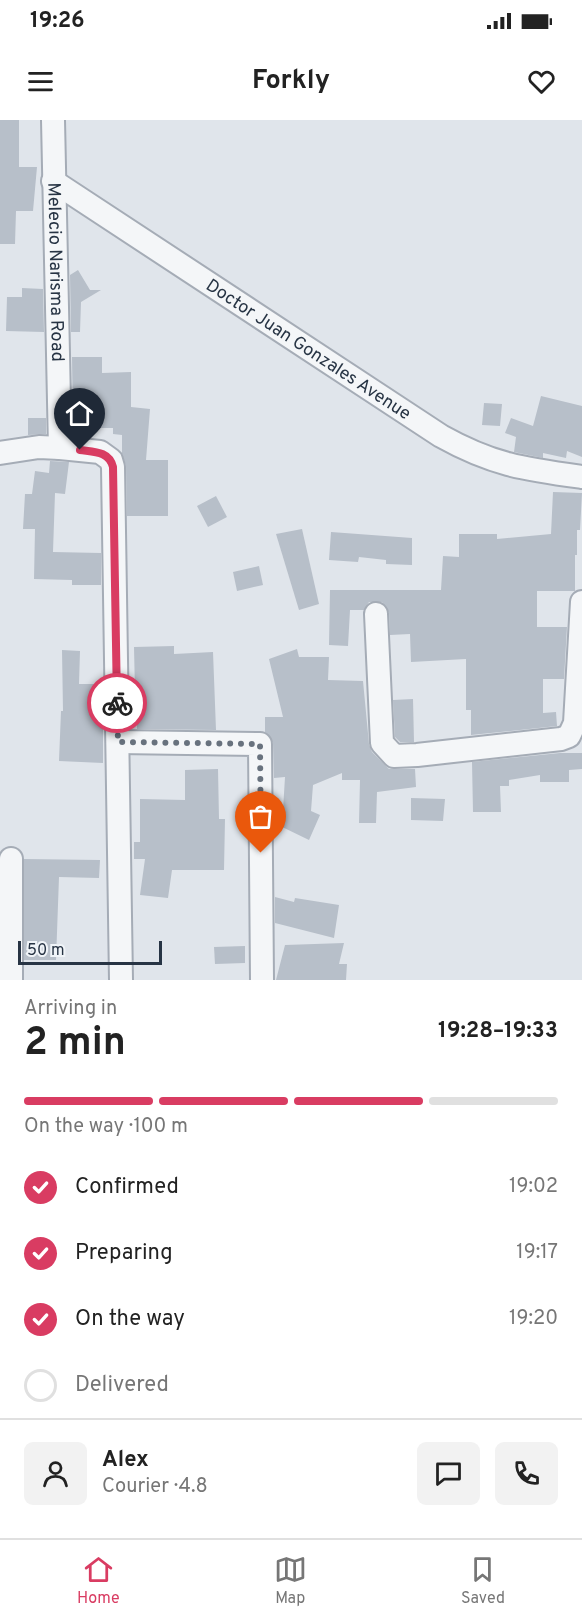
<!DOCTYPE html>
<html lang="en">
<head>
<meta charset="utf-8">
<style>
	:root { --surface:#fff; --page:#f2f2f2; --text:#222; --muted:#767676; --line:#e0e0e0; --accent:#d93c62 }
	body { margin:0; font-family:Overpass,sans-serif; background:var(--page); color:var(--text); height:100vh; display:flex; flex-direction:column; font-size:22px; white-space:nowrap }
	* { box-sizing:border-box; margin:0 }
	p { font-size:20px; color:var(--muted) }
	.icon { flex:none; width:33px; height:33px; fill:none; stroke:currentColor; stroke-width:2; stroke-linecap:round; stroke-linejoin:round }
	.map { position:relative; height:860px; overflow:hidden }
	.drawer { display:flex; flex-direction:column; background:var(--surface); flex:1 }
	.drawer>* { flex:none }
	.scale { position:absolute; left:18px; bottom:15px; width:144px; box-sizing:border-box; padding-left:6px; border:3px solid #273444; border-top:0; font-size:16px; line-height:21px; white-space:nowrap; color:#273444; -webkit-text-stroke:4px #f0f4f8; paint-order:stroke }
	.pin { position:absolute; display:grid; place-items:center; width:51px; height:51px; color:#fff; margin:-62px -26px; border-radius:50% 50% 50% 0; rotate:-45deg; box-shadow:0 0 6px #0007 }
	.pin .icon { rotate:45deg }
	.courier { position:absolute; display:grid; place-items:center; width:60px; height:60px; margin:-30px; border:4px solid #d93c62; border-radius:50%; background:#fff; color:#222; box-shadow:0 2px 8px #0007 }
	.overview em { font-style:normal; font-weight:700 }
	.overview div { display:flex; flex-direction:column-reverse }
	.overview { display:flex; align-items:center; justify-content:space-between; height:102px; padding:0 24px }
	h1 { font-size:39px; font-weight:700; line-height:45px }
	.bar { display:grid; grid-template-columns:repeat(4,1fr); gap:9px 6px; align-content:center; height:72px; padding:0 24px }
	.bar i { height:8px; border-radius:4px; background:var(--line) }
	.bar .current { background:var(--accent) }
	.bar p { grid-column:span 4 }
	.line { display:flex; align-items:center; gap:15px; padding:0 24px; border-top:2px solid var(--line) }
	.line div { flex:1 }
	.round { display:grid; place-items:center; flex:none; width:63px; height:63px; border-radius:9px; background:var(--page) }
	ol { padding:0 24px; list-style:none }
	li { display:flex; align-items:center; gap:18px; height:66px }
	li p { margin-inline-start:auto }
	li .icon { padding:6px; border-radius:50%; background:var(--accent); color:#fff; stroke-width:4 }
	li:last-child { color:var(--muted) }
	li i { width:33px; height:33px; border:3px solid var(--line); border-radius:50% }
	.status { display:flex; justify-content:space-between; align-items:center; height:42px; padding:0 30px; background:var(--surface); direction:ltr }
	.status svg { height:16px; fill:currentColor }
	header { display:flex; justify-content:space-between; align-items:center; height:78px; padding:0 24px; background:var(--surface); font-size:27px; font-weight:700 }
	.dock { display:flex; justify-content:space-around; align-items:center; height:84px; border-top:2px solid var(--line); background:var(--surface); font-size:16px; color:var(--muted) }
	.dock a { display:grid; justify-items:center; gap:3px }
	.dock .current { color:var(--accent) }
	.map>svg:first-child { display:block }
	.building { fill:#b7bfc9 }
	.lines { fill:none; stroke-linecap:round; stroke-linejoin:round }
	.minor-casing { stroke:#a5acb6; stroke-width:26 }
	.minor { stroke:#f4f6f8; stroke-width:22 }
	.done { stroke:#68727e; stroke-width:6; stroke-dasharray:0 10.8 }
	.route { stroke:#d93c62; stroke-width:8 }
	.labels { text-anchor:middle; stroke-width:4.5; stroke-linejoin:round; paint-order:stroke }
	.street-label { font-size:18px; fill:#273444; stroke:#f0f4f8 }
</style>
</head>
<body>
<div class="status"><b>19:26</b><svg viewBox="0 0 49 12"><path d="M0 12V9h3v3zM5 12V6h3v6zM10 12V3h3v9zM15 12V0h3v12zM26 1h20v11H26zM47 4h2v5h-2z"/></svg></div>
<header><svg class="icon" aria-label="menu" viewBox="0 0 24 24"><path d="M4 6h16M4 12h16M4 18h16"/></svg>Forkly<svg class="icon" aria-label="heart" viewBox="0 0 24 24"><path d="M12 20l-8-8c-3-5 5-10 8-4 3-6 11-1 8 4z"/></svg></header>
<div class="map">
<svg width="582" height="860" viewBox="0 0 582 860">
	<rect width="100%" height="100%" fill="#e0e5eb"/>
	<g class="building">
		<path d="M0,0H19V47H37L33,91H16L15,124H0Z"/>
		<path d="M78,150L90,170H101L81,182L80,212H71L70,155Z"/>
		<path d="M22,168L43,169L44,212L6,211L7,177H22Z"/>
		<path d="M72,237H102V253L131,252V287L150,289L146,340H168V396H127L126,346L122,334V315L113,314V308H73Z"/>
		<path d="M541,276L582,286V337L567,331L566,338L543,333V338L514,332L516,317L505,313L511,298L533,306Z"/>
		<path d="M484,283L502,284L500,306L482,305Z"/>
		<path d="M28,298H46V314L28,315Z"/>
		<path d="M50,341L69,342L65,374L55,373L53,432L101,433V465H72V460L34,459L35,409H23L25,374H32L35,351L49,353Z"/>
		<path d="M553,372L582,373L580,410H577V435H575V471H537V507H567L564,559H543V593L556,592L557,606L471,615V590H466V539L411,542L410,514L390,515L389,493L382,482H369L364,490H350L348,526L329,525L330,470H441L443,436L459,437V414H497V419L551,414Z"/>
		<path d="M216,376L227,397L208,407L197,386Z"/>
		<path d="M302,409L319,484L299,490L276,414Z"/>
		<path d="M331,412L412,418V445L386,444V440L359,437L358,442L329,440Z"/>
		<path d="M259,446L263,465L237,471L233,452Z"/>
		<path d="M174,526V534L213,532L216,610L137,609V593H130V572H135L134,527Z"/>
		<path d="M297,529L299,537H329L328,560L363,561L369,624L372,632L389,649H415L416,667L377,672L376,703H359L360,660H342V653L313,665L311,691L320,695L309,720L276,704L283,690L285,657L274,658L273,623L265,612V597H283L269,539Z"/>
		<path d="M62,530L80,531L79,564H94V592L103,593V643L59,641L61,591H63Z"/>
		<path d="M413,579L414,622H400L395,617L393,580Z"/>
		<path d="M560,633H582V649L569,650V662H540V655L509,660V666H500L501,692H473L472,642Z"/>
		<path d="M218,649L219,699H225L224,750H172L168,778L140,775L145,739H134V722H140V679L185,680V650Z"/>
		<path d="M411,678L445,679L443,701L411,700Z"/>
		<path d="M24,739L100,740L99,758L59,757L56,840H24Z"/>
		<path d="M275,777L294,782L295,778L339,785L334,818L275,803Z"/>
		<path d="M344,823L339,844H347L346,860H276L285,825Z"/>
		<path d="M245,826V843L215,844L214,827Z"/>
	</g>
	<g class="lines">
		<g class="minor-casing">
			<g id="minor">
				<path id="s1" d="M53,0L60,328L100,332L111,340L113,347L121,860"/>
				<path id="s2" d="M53,61L441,316C493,345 524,349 582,357"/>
				<path d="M0,333L39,327L60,328"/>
				<path d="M376,494L382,623L394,636L417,635L561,619L569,616L575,603L582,482"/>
				<path d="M118,622L260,624L262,860"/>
				<path d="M11,739V860"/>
			</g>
		</g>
		<use href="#minor" class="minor"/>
	</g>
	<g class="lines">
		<path class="done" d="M117,583L118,622L260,624L261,733"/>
		<path class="route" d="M80,330C94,332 109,331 113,347L117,583"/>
	</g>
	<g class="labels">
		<g class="street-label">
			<text dy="6" stroke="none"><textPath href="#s1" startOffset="152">Melecio Narisma Road</textPath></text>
			<text dy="6" stroke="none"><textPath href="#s2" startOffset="306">Doctor Juan Gonzales Avenue</textPath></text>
		</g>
	</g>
</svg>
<div class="scale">50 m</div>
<div class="pin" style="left:261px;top:733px;background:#ea580c"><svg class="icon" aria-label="bag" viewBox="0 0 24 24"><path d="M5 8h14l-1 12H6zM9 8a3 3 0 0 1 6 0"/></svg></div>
<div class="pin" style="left:80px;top:330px;background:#1f2937"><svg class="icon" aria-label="home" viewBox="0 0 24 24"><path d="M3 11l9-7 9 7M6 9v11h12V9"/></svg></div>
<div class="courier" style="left:117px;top:583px"><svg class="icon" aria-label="bike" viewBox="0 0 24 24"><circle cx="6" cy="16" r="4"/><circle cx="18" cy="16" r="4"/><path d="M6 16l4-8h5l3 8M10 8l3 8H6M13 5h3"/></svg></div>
</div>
<section class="drawer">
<div class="overview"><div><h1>2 min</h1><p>Arriving in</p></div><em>19:28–19:33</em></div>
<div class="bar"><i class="current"></i><i class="current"></i><i class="current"></i><i></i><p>On the way · 100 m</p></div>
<ol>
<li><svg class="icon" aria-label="check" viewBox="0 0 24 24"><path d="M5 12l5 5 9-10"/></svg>Confirmed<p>19:02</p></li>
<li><svg class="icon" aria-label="check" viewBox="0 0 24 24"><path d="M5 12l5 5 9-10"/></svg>Preparing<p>19:17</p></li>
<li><svg class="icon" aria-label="check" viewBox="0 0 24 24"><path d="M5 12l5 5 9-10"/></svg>On the way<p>19:20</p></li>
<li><i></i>Delivered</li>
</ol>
<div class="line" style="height:108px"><a class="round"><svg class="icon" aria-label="person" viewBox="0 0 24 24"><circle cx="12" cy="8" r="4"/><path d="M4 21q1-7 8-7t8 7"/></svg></a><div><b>Alex</b><p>Courier · 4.8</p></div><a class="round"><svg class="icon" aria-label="chat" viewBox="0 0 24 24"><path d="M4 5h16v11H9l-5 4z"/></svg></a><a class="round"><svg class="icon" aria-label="phone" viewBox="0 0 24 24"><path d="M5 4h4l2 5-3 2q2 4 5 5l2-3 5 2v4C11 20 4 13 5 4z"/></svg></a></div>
</section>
<nav class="dock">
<a class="current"><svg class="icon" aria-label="home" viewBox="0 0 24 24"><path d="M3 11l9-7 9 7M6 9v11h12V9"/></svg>Home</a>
<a><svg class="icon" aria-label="map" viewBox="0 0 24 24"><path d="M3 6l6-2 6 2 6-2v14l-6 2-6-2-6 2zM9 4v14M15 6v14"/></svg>Map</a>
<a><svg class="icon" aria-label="saved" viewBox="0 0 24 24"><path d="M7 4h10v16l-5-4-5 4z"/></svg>Saved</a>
</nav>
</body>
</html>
